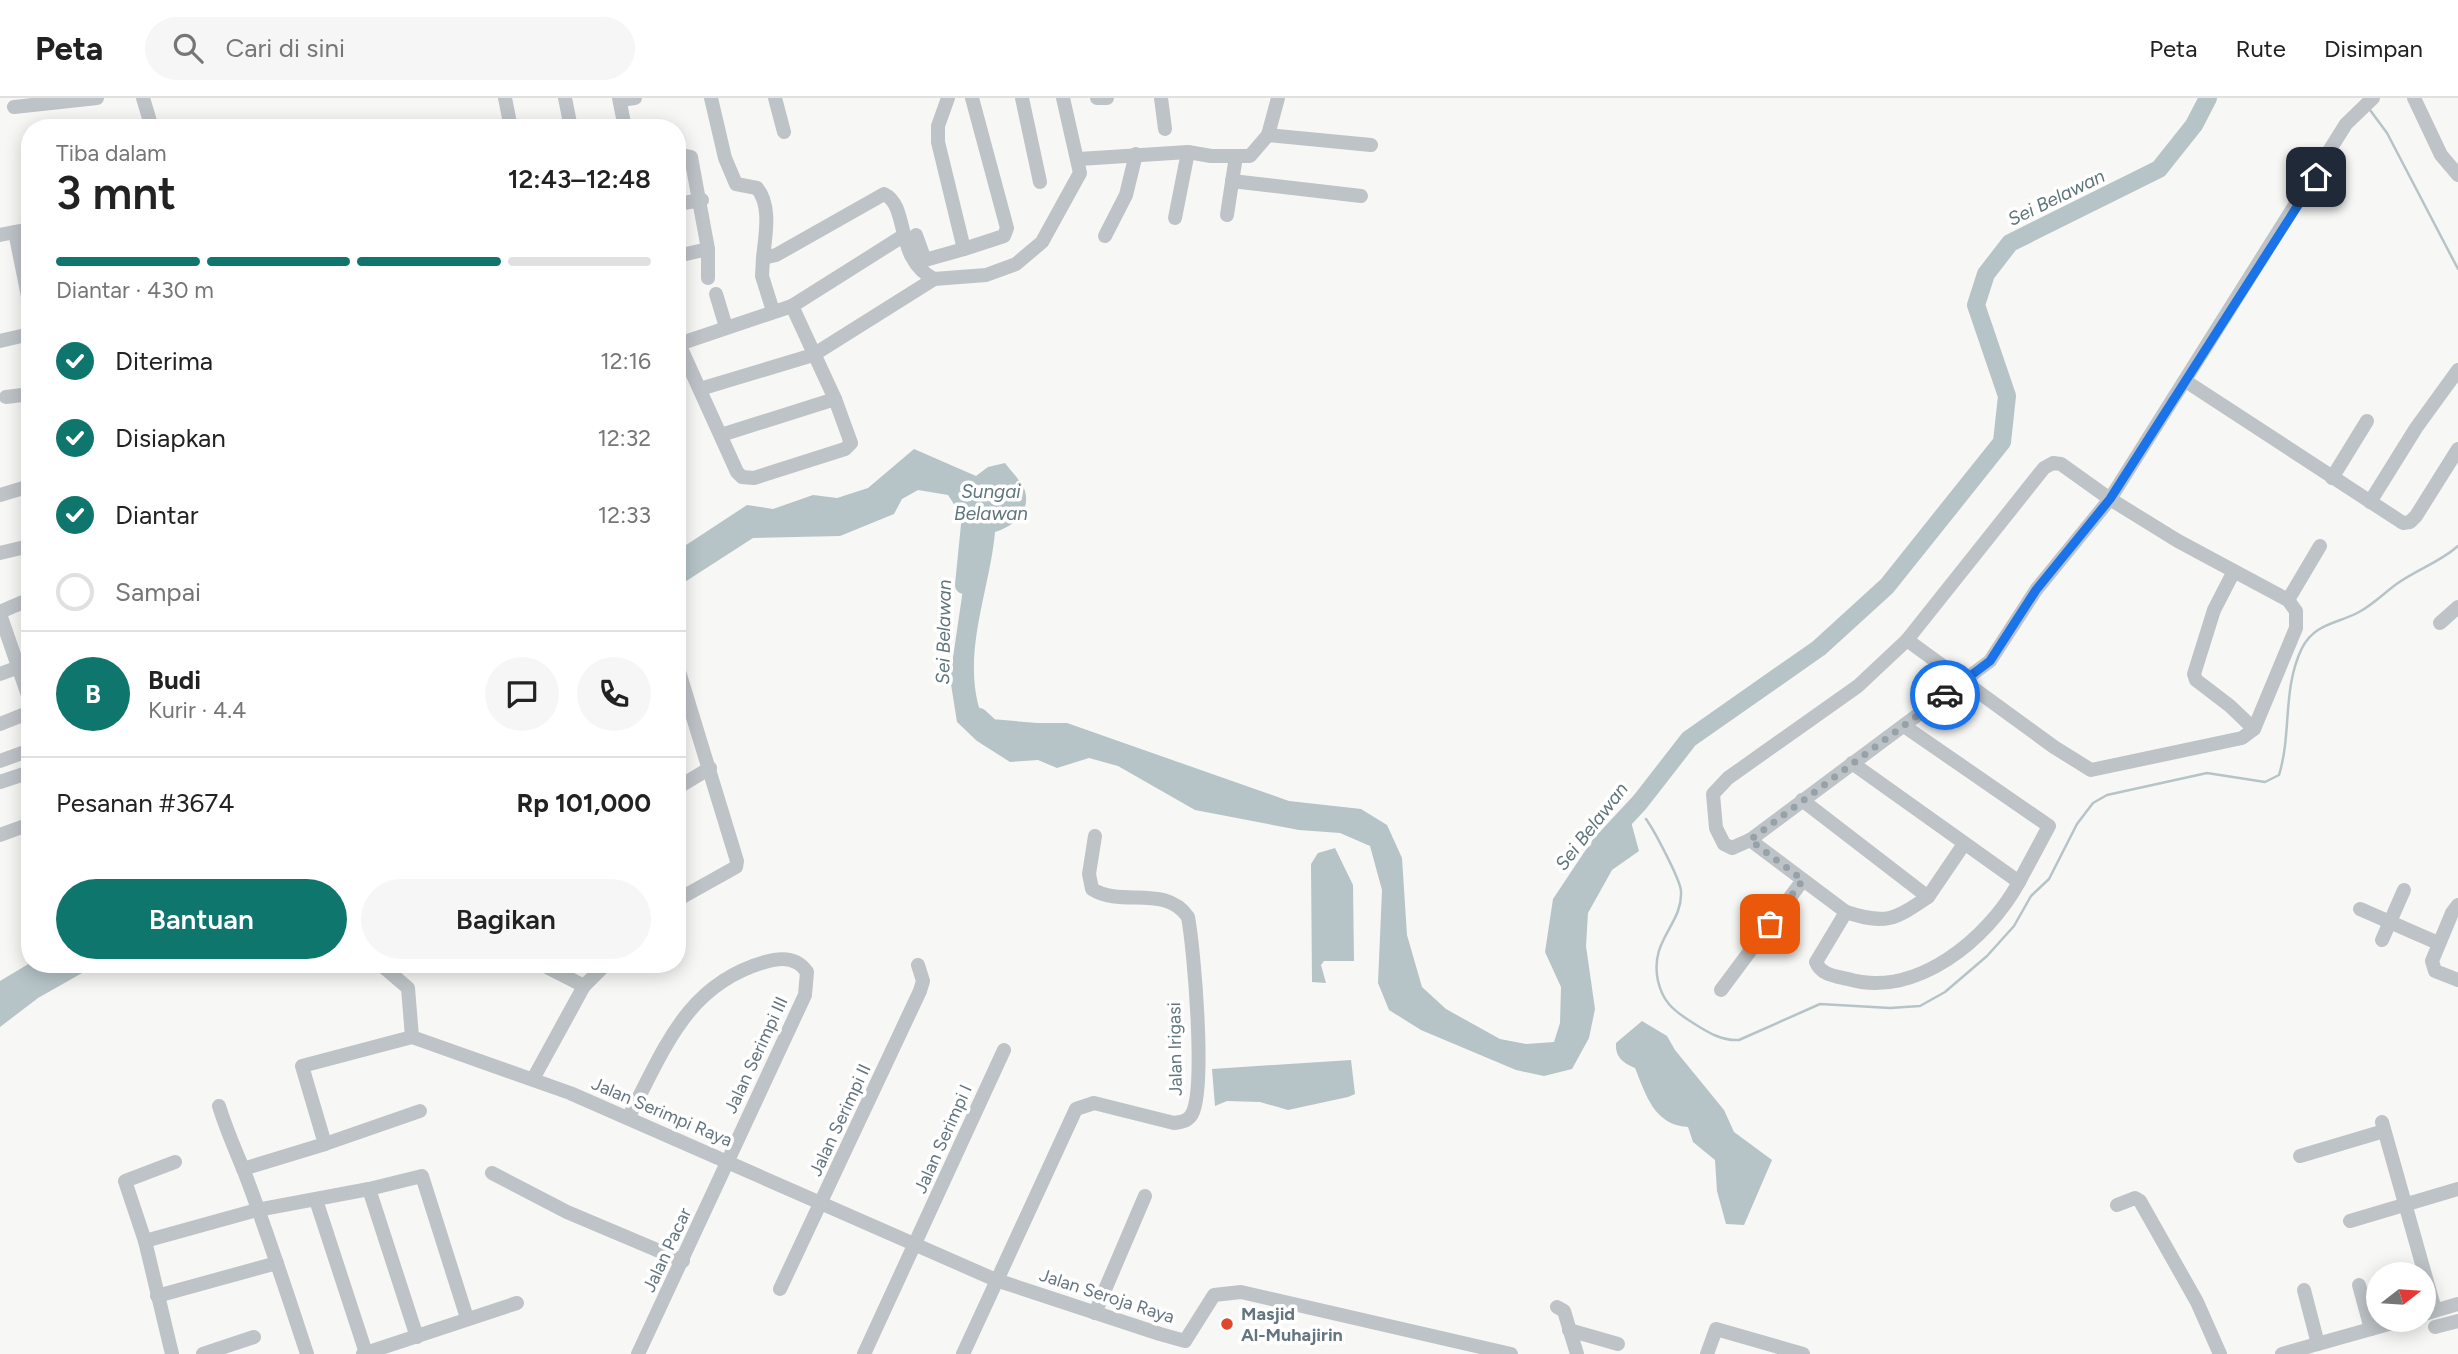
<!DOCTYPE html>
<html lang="id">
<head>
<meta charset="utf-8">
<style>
	:root { --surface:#fff; --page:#f6f6f6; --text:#222; --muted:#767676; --line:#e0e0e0; --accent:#0f766e }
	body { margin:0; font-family:Figtree,sans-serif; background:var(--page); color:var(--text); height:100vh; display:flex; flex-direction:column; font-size:26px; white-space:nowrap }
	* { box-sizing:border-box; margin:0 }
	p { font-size:23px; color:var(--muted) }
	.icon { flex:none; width:38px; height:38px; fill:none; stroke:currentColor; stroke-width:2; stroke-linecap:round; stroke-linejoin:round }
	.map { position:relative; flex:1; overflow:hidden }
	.panel { position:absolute; left:21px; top:21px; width:665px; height:854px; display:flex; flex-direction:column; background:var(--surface); border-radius:28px; box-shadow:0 4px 18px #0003 }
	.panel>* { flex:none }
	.needle { width:46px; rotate:73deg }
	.buttons { position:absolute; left:2366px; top:1164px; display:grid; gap:14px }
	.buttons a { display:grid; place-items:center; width:70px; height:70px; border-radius:50%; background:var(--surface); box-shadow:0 4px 18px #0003; font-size:35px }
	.pin { position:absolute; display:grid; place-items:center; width:60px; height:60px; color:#fff; margin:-30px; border-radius:14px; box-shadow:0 4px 10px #0006 }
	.courier { position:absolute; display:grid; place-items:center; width:70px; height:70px; margin:-35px; border:5px solid #1a73e8; border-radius:50%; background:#fff; color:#222; box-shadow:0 2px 9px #0007 }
	.summary em { font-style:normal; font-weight:600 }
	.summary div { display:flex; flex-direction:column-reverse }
	.summary { display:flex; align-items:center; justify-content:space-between; height:119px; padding:0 35px }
	h1 { font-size:46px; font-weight:600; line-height:52px }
	.bar { display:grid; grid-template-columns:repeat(4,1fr); gap:10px 7px; align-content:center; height:84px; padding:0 35px }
	.bar i { height:9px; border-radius:5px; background:var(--line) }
	.bar .active { background:var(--accent) }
	.bar p { grid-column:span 4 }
	.line { display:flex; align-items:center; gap:18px; padding:0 35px; border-top:2px solid var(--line) }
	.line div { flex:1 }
	.round { display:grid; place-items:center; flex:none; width:74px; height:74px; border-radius:37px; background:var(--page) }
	ol { padding:0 35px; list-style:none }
	li { display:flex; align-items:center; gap:21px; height:77px }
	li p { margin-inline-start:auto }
	li .icon { padding:7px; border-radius:50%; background:var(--accent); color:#fff; stroke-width:4 }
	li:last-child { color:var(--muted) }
	li i { width:38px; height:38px; border:4px solid var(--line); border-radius:50% }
	.cta { display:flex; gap:14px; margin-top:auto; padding:14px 35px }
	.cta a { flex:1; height:80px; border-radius:42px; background:var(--accent); color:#fff; font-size:28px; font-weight:600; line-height:80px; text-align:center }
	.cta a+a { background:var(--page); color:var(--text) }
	header { display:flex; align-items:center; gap:42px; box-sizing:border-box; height:98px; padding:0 35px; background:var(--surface); border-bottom:2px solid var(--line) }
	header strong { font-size:33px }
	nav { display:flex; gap:38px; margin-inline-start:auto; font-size:24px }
	.search { width:490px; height:63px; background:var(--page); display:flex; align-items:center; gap:18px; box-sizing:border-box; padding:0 24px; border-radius:38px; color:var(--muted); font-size:26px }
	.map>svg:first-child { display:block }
	.water { fill:#b6c4c7 }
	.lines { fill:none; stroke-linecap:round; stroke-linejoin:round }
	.stream { stroke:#b6c4c7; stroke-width:2.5 }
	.river { stroke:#b6c4c7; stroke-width:18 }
	.minor { stroke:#bec3c7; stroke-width:14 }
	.done { stroke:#97a2a8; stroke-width:7; stroke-dasharray:0 12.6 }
	.route { stroke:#1a73e8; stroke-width:9 }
	.poi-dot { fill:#df482d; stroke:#fff; stroke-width:2.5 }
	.labels { text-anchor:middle; stroke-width:7; stroke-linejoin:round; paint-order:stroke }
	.street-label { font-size:18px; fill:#63757f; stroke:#fff }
	.poi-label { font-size:18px; font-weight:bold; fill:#63757f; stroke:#fff; text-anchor:start }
	.water-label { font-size:19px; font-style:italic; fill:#5e757a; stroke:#fff }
</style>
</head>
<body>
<header>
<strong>Peta</strong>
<div class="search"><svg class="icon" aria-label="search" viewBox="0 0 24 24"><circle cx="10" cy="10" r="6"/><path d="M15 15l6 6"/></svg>Cari di sini</div>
<nav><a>Peta</a><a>Rute</a><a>Disimpan</a></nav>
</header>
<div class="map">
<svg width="2458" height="1256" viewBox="0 0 2458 1256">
	<rect width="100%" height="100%" fill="#f7f7f5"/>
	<g class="water">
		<path d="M914,351L976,378L988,369L1005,365C1011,373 1022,384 1025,393C1031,415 1012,429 995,434C990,490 964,549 978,606C980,614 987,622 992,629L1020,635L1036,625H1067L1289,703L1361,711L1387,727L1402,760L1407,837L1422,889L1446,911L1500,941L1526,946L1554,944L1560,925L1561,889L1545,854L1553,801L1587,750L1630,720L1639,753L1612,772L1588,815L1586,848L1595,911L1589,940L1572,971L1544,978L1516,972L1421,932L1389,912L1378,885L1382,792L1370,748L1340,735L1299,732L1195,712L1118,668L1089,660L1057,670L1038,662L1010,664L977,643L957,624L950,580L968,457C967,433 961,416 948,397L918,392L902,401L894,416L840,438L753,440L677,489V453L747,407L773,411L813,397L837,400L868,390Z"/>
		<path d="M1335,750L1353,787L1354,863H1324L1321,867L1326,885L1312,884L1311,766L1318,755Z"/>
		<path d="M30,865L98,866L38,900L0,929V883Z"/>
		<path d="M1642,923L1667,938L1675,952L1724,1012L1734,1034L1772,1062L1744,1127L1726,1126L1717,1093L1715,1062L1693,1044L1688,1029C1654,1027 1646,997 1635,970C1623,965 1615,959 1616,945Z"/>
		<path d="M1351,962L1355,996L1348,999L1288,1012L1260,1004L1227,1003L1215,1008L1212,971Z"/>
	</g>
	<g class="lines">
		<g class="stream">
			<path d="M2370,12L2387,35L2458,171"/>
			<path d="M1646,721C1654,732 1680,781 1681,793C1683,827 1649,841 1658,883C1663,904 1673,912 1690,923C1706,933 1720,943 1739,942L1820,906L1890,910L1920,908L1945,894L1987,858L2014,828L2031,798L2049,781L2077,726L2093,705L2107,697L2207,675L2265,684L2279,677C2292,635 2282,591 2302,550C2315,525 2337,526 2359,514C2374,506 2385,494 2398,485C2418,471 2440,464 2458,448"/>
		</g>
		<g class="river">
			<path d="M964,487L970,427"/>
			<path d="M979,619L991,630L1048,635"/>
			<path d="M1600,747L1640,704L1689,641L1819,550L1887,488L2002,344L2007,298L1976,207L1986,176L2010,145L2159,71L2194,27L2208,0"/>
		</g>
		<g class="minor">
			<path d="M143,0L152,30"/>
			<path d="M505,0L511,30"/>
			<path d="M565,0L571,30"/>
			<path d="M619,0L625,30"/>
			<path d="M711,0L725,60L736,86L757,90C772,108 765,139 763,160"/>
			<path d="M775,0L784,34"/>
			<path d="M1022,0L1040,84"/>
			<path d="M1097,0H1107"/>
			<path d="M1161,0L1165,31"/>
			<path d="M2414,0L2441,57L2458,77"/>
			<path d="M620,2L635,0"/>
			<path d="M14,9L97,0"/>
			<path d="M1268,37L1371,47"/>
			<path d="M677,56L691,59L708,151L677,158"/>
			<path d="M1079,61L1188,54L1211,58H1250L1268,37L1278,0"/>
			<path d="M1232,83L1361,98"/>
			<path d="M677,106L702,102"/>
			<path d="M1227,117L1236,58"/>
			<path d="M1175,120L1188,54"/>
			<path d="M15,134L30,208"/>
			<path d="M0,137L30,131"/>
			<path d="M916,137L925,162L964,151L938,44V28L948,0"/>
			<path d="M1105,138L1126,97L1136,56"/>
			<path d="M964,151L1004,138L1007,130L972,0"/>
			<path d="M708,180V151"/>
			<path d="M716,196L726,229"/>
			<path d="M792,208L903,138"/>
			<path d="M773,213L762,178L763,160L776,157L884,96C910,108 894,161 934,181"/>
			<path d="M677,240L679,246L737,374L742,379L754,380L845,351L851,345L835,301L792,208L679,246"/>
			<path d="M0,243L30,236"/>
			<path d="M2187,284L2403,425L2410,424L2416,418L2458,351"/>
			<path d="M700,291L813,257L934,181L986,177L1016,166L1042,144L1080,75L1063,0"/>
			<path d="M6,299L30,296"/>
			<path d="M721,337L835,301"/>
			<path d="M2053,365L2061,366L2110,401L2178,443L2288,502L2296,513V530L2254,631L2242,640L2091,672L2054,649L1907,542L2044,370Z"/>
			<path d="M2332,380L2367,323"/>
			<path d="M0,397L30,388"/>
			<path d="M2370,404L2416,330L2458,272"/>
			<path d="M0,455L25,449"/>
			<path d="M2233,475L2214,512L2194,576L2196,582L2230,608L2254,631"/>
			<path d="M2288,502L2320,448"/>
			<path d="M0,514L30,501"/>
			<path d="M0,516L30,603"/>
			<path d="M2440,525L2458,509"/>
			<path d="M1907,542L1858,588L1728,680L1713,696L1716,730L1724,746L1732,750L1750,742L1990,563L2036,492L2110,401L2346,26L2373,0"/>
			<path d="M677,567L737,763L736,769L677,802"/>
			<path d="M0,576L30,565"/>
			<path d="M0,626L30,614"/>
			<path d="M1904,628L2049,728L2019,784"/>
			<path d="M0,663L30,652"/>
			<path d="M0,684L30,674"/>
			<path d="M677,690L710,670"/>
			<path d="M1802,702L1928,799L1964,746"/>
			<path d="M0,737L30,726"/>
			<path d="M1750,742L1846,814L1816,864C1821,877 1835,878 1848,881C1916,901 1988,841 2019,784L1852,665"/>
			<path d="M2458,807L2452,815L2432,863L2435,873L2458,882"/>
			<path d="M2360,811L2438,845"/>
			<path d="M1846,814C1886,827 1894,822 1928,799"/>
			<path d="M2382,842L2404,792"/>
			<path d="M380,866L408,890L412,939"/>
			<path d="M541,866L584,888"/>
			<path d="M1721,892L1803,782"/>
			<path d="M533,981L584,888L606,866"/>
			<path d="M219,1008C226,1031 235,1051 244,1073C267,1133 287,1195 307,1256"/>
			<path d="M628,1020C664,953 685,887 765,864C782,859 797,859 807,874L805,897L638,1256"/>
			<path d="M2382,1024L2435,1212"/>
			<path d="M325,1046L420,1013"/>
			<path d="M2300,1058L2384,1033"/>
			<path d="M243,1071L325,1046L302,968L412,939L570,995L996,1182L1160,1236L1185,1243L1214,1197L1241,1194L1511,1256"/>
			<path d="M492,1075L567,1114L683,1163"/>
			<path d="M369,1091L417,1239"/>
			<path d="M316,1102L366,1255"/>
			<path d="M2117,1107L2135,1100L2140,1103L2197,1204L2220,1256"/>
			<path d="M2350,1123L2458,1091"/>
			<path d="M145,1143L257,1112L369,1091L422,1078L467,1220"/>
			<path d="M2359,1187L2371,1231"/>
			<path d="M780,1191L920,893L923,883L918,867"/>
			<path d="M2304,1192L2318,1246"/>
			<path d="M157,1198L277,1165"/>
			<path d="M1557,1209L1564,1213L1577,1256"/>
			<path d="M1095,1215L1145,1098"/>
			<path d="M2424,1216L2458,1206"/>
			<path d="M2435,1229L2458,1223"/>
			<path d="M1569,1232L1618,1246"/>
			<path d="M172,1256L145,1143L125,1083L175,1064"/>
			<path d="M203,1256L254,1239"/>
			<path d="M363,1256L517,1205"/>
			<path d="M864,1256L1004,952"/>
			<path d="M963,1256L1076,1011L1094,1005L1174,1025C1182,1024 1188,1023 1192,1016C1206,990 1194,851 1188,819C1165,786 1122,810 1092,791L1089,776L1095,738"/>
			<path d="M1707,1256L1716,1231L1803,1256"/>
			<path d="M2282,1256L2403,1222"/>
		</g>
	</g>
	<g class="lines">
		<path class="done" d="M1770,826L1803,782L1750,742L1945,597"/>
		<path class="route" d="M1945,597L1990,563L2036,492L2110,401L2316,79"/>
	</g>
	<circle class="poi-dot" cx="1227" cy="1226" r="7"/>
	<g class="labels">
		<g class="street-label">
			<text transform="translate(1175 951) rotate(-91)" y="6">Jalan Irigasi</text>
			<text transform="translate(756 957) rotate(-65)" y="6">Jalan Serimpi III</text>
			<text transform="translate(662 1014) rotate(23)" y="6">Jalan Serimpi Raya</text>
			<text transform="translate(840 1022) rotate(-65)" y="6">Jalan Serimpi II</text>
			<text transform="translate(943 1041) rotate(-66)" y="6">Jalan Serimpi I</text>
			<text transform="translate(667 1152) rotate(-65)" y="6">Jalan Pacar</text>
			<text transform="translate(1107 1198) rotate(18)" y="6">Jalan Seroja Raya</text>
		</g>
		<g class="poi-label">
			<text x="1241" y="1222">Masjid<tspan x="1241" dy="21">Al-Muhajirin</tspan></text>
		</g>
		<g class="water-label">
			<text transform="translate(2056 99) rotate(-26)" y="7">Sei Belawan</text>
			<text x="991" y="400">Sungai<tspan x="991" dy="22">Belawan</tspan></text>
			<text transform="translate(943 534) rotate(-89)" y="7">Sei Belawan</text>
			<text transform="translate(1591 728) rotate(-52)" y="7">Sei Belawan</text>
		</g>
	</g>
</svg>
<div class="buttons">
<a><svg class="needle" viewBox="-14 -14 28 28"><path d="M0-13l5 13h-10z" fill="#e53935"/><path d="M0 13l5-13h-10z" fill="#767676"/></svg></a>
</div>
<div class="pin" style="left:1770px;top:826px;background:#ea580c"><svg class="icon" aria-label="bag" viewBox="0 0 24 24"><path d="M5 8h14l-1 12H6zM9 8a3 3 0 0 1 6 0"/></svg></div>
<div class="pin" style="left:2316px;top:79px;background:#1f2937"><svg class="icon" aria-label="home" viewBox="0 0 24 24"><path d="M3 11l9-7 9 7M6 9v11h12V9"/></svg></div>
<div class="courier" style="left:1945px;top:597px"><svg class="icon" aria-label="car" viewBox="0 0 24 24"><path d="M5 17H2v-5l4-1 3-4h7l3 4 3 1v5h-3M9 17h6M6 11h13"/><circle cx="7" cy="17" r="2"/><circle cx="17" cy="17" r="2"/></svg></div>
<section class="panel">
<div class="summary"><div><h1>3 mnt</h1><p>Tiba dalam</p></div><em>12:43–12:48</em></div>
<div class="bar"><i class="active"></i><i class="active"></i><i class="active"></i><i></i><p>Diantar · 430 m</p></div>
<ol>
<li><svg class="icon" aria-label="check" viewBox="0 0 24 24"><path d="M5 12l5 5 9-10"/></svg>Diterima<p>12:16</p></li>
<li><svg class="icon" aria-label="check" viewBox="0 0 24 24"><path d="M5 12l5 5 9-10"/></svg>Disiapkan<p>12:32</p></li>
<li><svg class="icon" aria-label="check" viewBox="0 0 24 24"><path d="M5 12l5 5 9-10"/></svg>Diantar<p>12:33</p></li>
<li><i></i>Sampai</li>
</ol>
<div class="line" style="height:126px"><b class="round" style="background:var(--accent);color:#fff">B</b><div><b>Budi</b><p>Kurir · 4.4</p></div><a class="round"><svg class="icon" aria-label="chat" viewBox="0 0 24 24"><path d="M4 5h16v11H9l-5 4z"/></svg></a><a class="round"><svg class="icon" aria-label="phone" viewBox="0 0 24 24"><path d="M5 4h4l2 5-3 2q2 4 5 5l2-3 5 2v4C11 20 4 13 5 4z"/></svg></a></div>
<div class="line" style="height:91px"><div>Pesanan #3674</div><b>Rp 101,000</b></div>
<div class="cta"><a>Bantuan</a><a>Bagikan</a></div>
</section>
</div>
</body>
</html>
